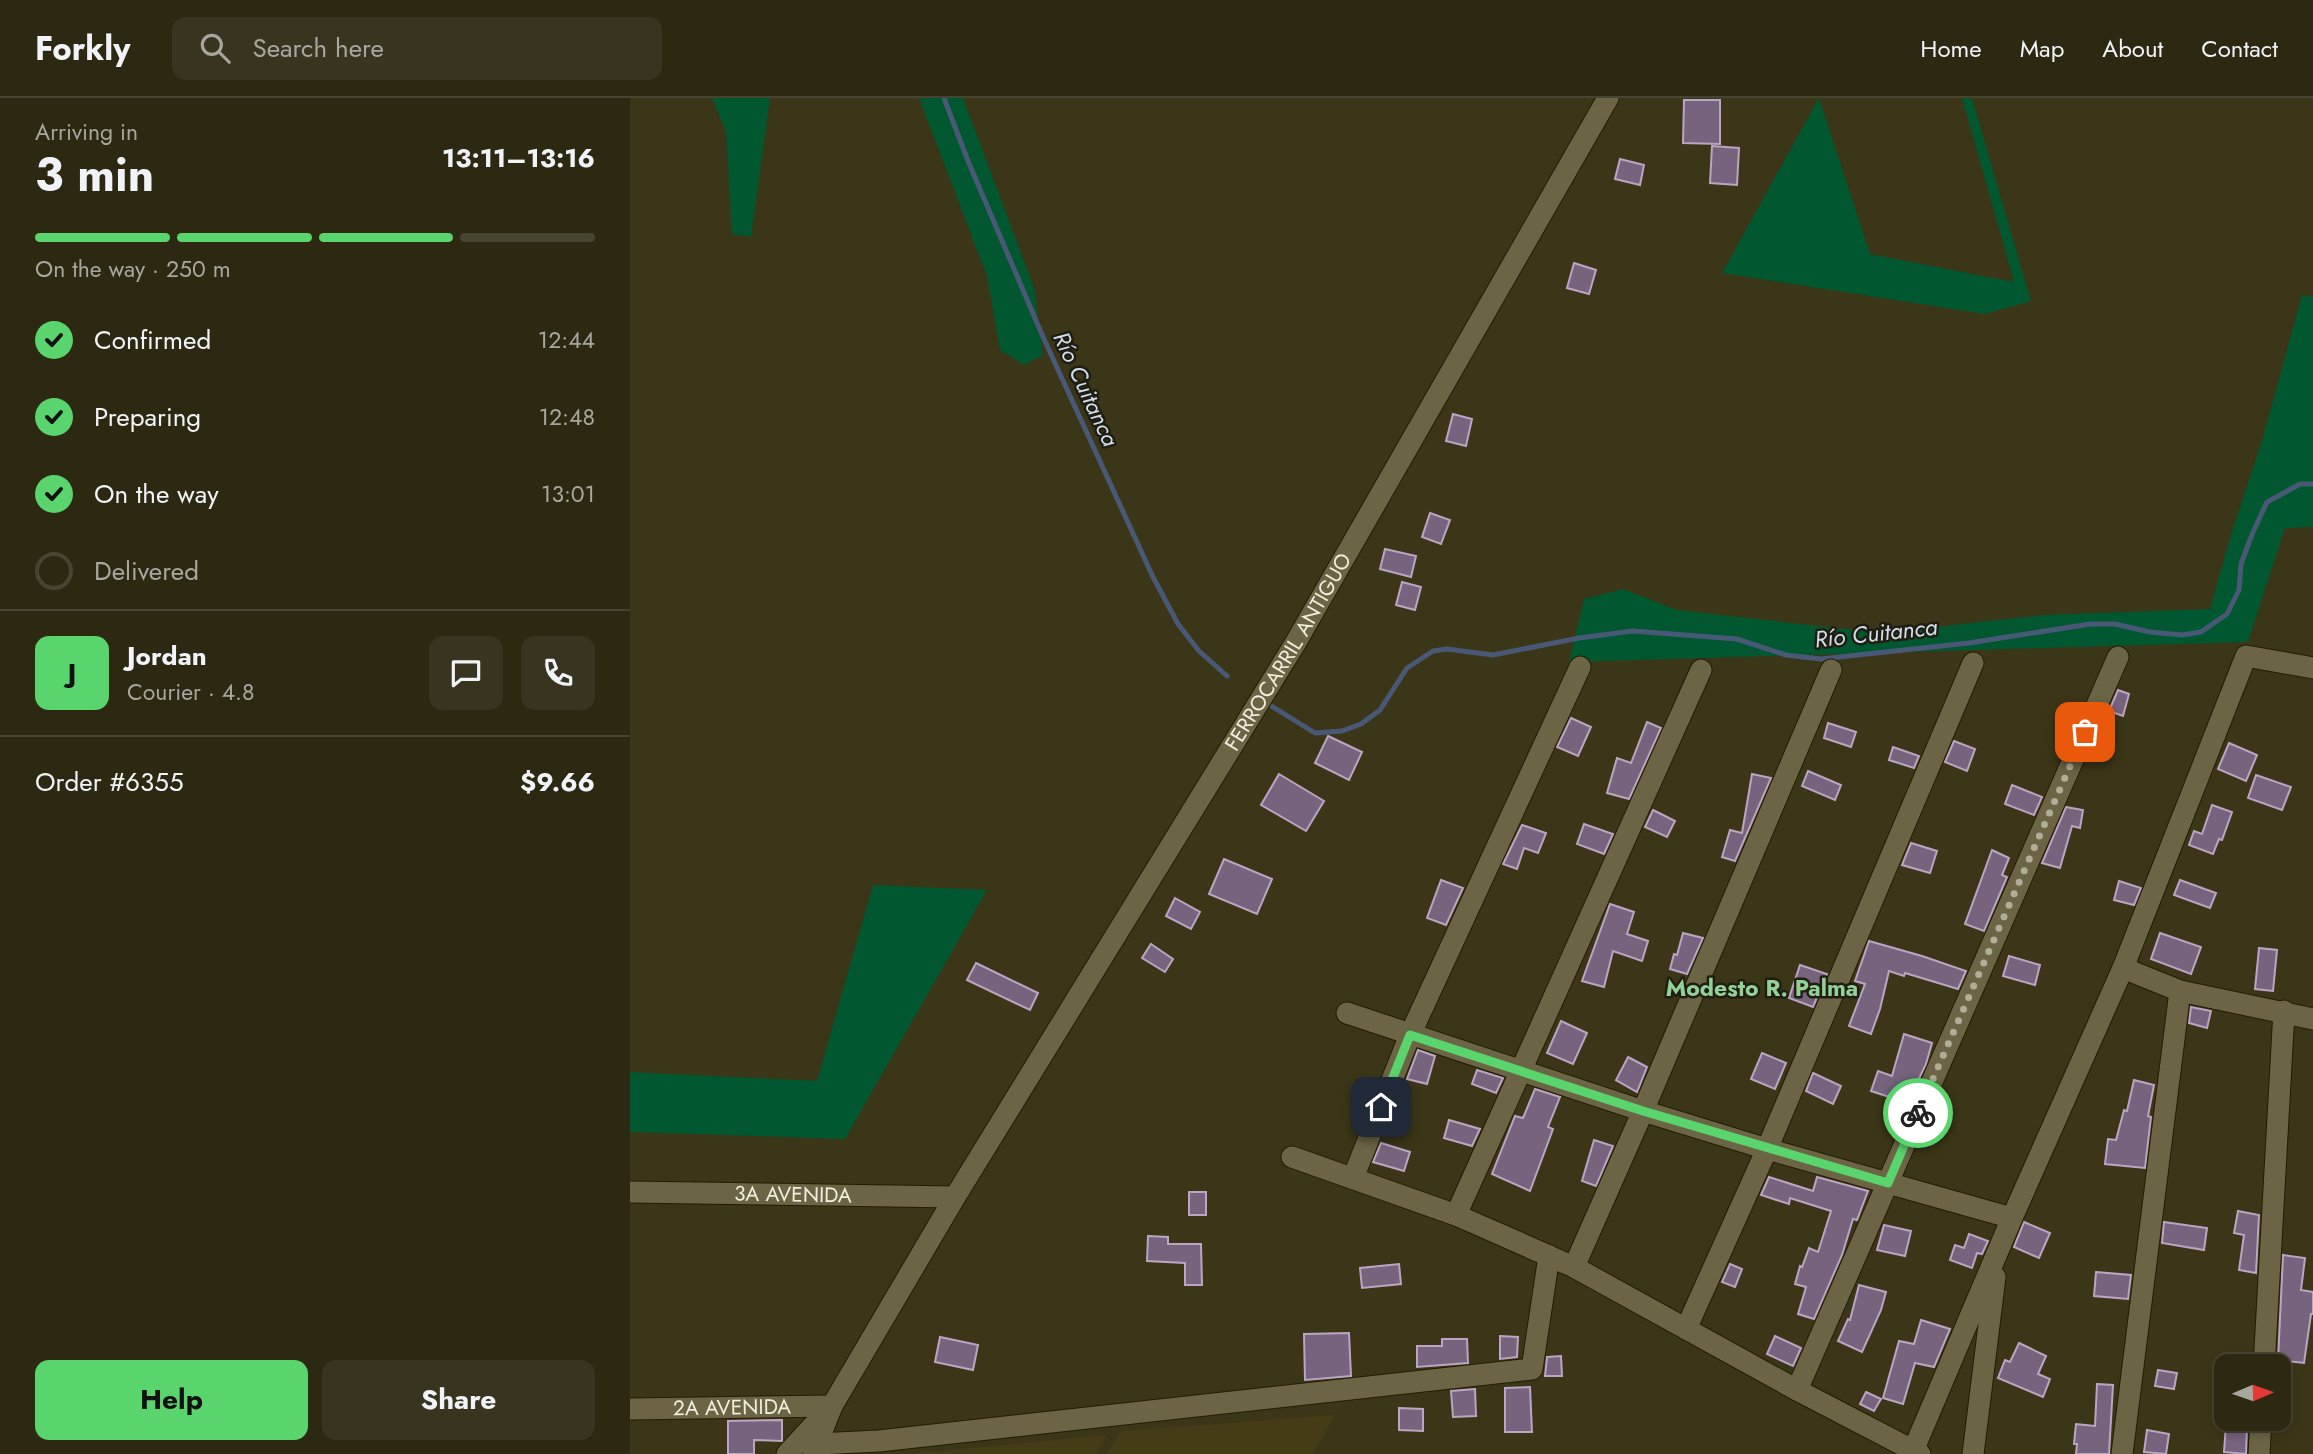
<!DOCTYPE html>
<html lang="en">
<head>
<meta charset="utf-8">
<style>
	:root { --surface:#2d2812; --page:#393420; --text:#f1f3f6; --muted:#a7a69f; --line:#484432; --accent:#5ad56e }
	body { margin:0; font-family:Jost,sans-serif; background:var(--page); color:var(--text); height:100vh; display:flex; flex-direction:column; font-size:26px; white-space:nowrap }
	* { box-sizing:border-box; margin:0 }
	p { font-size:23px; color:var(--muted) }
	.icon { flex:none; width:38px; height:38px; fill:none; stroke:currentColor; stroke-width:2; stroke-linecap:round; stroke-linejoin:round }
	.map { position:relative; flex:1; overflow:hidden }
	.sheet { display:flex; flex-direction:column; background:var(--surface); width:630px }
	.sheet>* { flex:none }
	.needle { width:46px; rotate:88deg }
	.buttons { position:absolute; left:1584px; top:1256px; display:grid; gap:14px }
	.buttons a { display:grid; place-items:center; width:77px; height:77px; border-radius:14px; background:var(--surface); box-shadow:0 4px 10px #0003,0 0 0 2px var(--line); font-size:35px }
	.pin { position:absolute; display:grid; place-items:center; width:60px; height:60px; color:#fff; margin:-30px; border-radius:14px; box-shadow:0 4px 10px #0006 }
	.courier { position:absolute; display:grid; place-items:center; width:70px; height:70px; margin:-35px; border:5px solid #5ad56e; border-radius:50%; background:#fff; color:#222; box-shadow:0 2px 9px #0007 }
	.head em { font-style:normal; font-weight:700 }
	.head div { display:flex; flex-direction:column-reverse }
	.head { display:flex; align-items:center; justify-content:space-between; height:119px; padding:0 35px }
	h1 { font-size:46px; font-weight:700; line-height:52px }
	.bar { display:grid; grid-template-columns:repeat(4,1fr); gap:10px 7px; align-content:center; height:84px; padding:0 35px }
	.bar i { height:9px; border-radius:5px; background:var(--line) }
	.bar .current { background:var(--accent) }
	.bar p { grid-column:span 4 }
	.line { display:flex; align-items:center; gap:18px; padding:0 35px; border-top:2px solid var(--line) }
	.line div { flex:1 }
	.round { display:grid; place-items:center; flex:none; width:74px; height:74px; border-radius:14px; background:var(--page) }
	ol { padding:0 35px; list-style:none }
	li { display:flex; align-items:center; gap:21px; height:77px }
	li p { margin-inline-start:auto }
	li .icon { padding:7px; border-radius:50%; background:var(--accent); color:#111; stroke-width:4 }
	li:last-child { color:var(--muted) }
	li i { width:38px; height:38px; border:4px solid var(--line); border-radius:50% }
	.action { display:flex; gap:14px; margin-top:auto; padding:14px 35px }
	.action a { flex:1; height:80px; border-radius:14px; background:var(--accent); color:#111; font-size:28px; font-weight:700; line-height:80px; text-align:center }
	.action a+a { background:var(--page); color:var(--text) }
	header { display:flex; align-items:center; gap:42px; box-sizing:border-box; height:98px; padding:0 35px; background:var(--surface); border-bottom:2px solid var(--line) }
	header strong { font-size:33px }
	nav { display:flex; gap:38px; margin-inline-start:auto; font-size:24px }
	.search { width:490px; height:63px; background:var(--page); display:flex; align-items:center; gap:18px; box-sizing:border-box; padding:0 24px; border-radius:14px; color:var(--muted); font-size:26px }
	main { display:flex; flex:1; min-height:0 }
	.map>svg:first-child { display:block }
	.built { fill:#433c16 }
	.green { fill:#015830 }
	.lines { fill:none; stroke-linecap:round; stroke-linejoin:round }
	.stream { stroke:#485876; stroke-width:5 }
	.building { fill:#76637e; stroke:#baa6c3; stroke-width:2 }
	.minor-casing { stroke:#231d01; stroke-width:23 }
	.minor { stroke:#6b6546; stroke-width:21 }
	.done { stroke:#b1ae97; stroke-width:7; stroke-dasharray:0 12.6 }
	.route { stroke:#5ad56e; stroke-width:9 }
	.labels { text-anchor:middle; stroke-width:5; stroke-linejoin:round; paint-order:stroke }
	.street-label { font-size:21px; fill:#f0eedc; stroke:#201e11 }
	.water-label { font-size:23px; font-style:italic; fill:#d2ddee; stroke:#201e11 }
	.neighbourhood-label { font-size:23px; font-weight:bold; fill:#93d098; stroke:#201e11 }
</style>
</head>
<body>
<header>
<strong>Forkly</strong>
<div class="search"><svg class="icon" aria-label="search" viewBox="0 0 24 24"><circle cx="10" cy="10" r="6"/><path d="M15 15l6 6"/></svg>Search here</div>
<nav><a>Home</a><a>Map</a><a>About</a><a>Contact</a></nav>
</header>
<main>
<section class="sheet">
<div class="head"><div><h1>3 min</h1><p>Arriving in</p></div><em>13:11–13:16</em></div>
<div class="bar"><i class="current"></i><i class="current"></i><i class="current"></i><i></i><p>On the way · 250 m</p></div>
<ol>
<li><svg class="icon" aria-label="check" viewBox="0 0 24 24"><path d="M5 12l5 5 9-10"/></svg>Confirmed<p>12:44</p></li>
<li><svg class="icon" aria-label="check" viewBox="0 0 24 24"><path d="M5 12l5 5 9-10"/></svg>Preparing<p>12:48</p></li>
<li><svg class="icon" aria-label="check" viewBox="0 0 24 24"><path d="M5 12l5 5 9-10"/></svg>On the way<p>13:01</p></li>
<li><i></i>Delivered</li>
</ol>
<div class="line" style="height:126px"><b class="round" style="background:var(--accent);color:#111">J</b><div><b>Jordan</b><p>Courier · 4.8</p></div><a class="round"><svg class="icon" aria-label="chat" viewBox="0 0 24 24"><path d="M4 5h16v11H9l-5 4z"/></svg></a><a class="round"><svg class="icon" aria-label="phone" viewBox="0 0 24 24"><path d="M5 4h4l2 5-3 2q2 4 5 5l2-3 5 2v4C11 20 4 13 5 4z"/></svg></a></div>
<div class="line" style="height:91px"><div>Order #6355</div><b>$9.66</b></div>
<div class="action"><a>Help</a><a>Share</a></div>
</section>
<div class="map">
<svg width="1683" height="1356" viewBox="0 0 1683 1356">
	<rect width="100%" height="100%" fill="#3c3618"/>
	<g class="built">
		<path d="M705,1317L683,1356H476L491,1333Z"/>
		<path d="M477,1337L465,1356H276Z"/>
	</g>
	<g class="green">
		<path d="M82,0H140L121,139L102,136L96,34Z"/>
		<path d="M289,0H333L404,190L413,257L394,267L370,252L357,178Z"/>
		<path d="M1189,0L1240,156L1384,184L1332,0H1342L1401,203L1355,216L1092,175Z"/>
		<path d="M1672,197L1683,199V429L1655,430L1618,544L939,564L954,501L993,491L1047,512L1251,535L1413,517L1580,511L1600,440L1633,339Z"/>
		<path d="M243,787L357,792L215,1041L0,1034V974L187,983Z"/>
	</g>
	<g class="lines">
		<g class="stream">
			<path d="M314,0L338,63L413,239L523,479L548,526L569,553L597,578"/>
			<path d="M640,607L685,635L712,633L731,626L750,612L777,570L803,553L817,551L863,557L949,540L1003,533L1107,541L1156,557L1191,561L1339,545L1460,526H1485L1520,534L1552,537L1571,534L1597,516L1609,492L1611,466L1623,434L1637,404L1670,386H1683"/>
		</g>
	</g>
	<g class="building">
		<path d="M1054,2H1090V46L1053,45Z"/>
		<path d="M1082,48L1109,50L1107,87L1080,85Z"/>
		<path d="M990,61L1014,67L1010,87L985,81Z"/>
		<path d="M944,165L966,172L959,196L937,190Z"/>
		<path d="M823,316L842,321L836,348L816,343Z"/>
		<path d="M800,415L820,422L811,446L792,439Z"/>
		<path d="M755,451L786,458L781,479L750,471Z"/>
		<path d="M772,484L791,489L785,512L766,507Z"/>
		<path d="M1488,592L1499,596L1493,618L1479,613Z"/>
		<path d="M941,620L961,629L948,658L927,649Z"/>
		<path d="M1017,624L1031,630L999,701L977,695L987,660L1001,665Z"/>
		<path d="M1198,625L1226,634L1221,649L1194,640Z"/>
		<path d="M698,638L732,654L719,682L685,665Z"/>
		<path d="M1324,643L1345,651L1337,673L1315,664Z"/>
		<path d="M1599,645L1627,657L1616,683L1588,671Z"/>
		<path d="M1263,649L1289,658L1284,670L1259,662Z"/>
		<path d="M1178,673L1211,687L1205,702L1172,688Z"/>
		<path d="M649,676L694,703L676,733L631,707Z"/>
		<path d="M1122,676L1141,680L1105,763L1092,759L1100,732L1112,735Z"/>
		<path d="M1626,677L1661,689L1652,712L1618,700Z"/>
		<path d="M1382,687L1412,699L1404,717L1375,706Z"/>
		<path d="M1582,707L1602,714L1592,742L1589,741L1583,756L1559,747L1564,733L1572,736Z"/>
		<path d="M1436,709L1453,712L1450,730L1442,728L1430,770L1412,765Z"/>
		<path d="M1023,712L1045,723L1037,739L1015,729Z"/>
		<path d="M954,726L983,736L974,756L947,746Z"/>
		<path d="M892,727L916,735L908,755L894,750L887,771L873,766Z"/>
		<path d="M1281,745L1307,753L1300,775L1272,767Z"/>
		<path d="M1362,752L1379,760L1372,777L1377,779L1354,833L1335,826Z"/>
		<path d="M594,761L642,781L627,816L579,796Z"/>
		<path d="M811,782L833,790L816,827L797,820Z"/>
		<path d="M1550,782L1586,795L1580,810L1544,797Z"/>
		<path d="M1489,783L1511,790L1504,807L1484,802Z"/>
		<path d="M545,800L570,814L561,831L536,818Z"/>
		<path d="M980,806L1004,814L997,836L1018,843L1012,863L983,853L974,889L952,883Z"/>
		<path d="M1053,835L1073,840L1057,876L1040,871L1044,856L1047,857Z"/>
		<path d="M1530,835L1571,849L1561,876L1521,861Z"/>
		<path d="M1239,843L1292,858L1336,873L1328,891L1275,875L1274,878L1259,873L1250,911L1241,936L1219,928L1235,886L1225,883Z"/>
		<path d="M521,846L543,861L535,874L512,860Z"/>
		<path d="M1629,850L1647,852L1643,893L1625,891Z"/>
		<path d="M1379,858L1410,867L1405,887L1373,878Z"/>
		<path d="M346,865L408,895L400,912L337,882Z"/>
		<path d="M1170,867L1197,876L1183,909L1159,900Z"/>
		<path d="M1561,909L1581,913L1577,930L1559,925Z"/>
		<path d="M931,923L957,935L943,966L917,955Z"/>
		<path d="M1274,936L1302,945L1296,966L1287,985H1285L1278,1005L1241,993L1248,973L1262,978Z"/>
		<path d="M788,952L805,958L797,986L777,981Z"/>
		<path d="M1132,955L1156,965L1145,991L1121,981Z"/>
		<path d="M998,959L1017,969L1007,994L986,982Z"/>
		<path d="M847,972L873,980L866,995L842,986Z"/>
		<path d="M1183,975L1211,988L1203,1006L1176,993Z"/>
		<path d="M1504,982L1524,987L1518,1018L1521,1019L1515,1070L1475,1066L1478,1041L1486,1042L1494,1012L1497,1013Z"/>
		<path d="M905,991L930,999L918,1029L923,1031L900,1093L862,1076L885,1018L893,1020Z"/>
		<path d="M819,1022L850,1031L842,1048L814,1040Z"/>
		<path d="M964,1042L983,1048L966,1088L952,1083Z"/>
		<path d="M751,1045L780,1054L774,1073L743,1064Z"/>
		<path d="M1139,1079L1183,1093L1187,1079L1238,1093L1227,1122L1223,1121L1212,1157L1184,1221L1168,1216L1176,1189L1165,1186L1170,1168L1172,1169L1179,1150L1188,1154L1201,1113L1160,1100L1159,1106L1131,1097Z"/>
		<rect x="559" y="1094" width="17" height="23"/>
		<path d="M1608,1113L1629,1117L1626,1175L1609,1172L1614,1137L1604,1135Z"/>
		<path d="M1394,1124L1420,1135L1409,1160L1384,1149Z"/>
		<path d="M1534,1124L1577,1130L1574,1152L1532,1145Z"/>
		<path d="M1254,1127L1281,1133L1275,1158L1247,1152Z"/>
		<path d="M1339,1136L1358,1143L1352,1156L1347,1155L1342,1170L1320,1162L1325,1147L1334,1150Z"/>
		<path d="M518,1138L538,1139V1146H571L572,1187H555V1165L517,1163Z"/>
		<path d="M1653,1157L1675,1160L1671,1192L1683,1194V1216H1681L1674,1265L1648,1262Z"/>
		<path d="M769,1166L771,1186L732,1190L730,1170Z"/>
		<path d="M1100,1166L1112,1171L1105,1189L1092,1184Z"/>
		<path d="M1466,1174L1501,1177L1498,1201L1464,1198Z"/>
		<path d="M1229,1187L1256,1194L1251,1212L1232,1254L1208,1243L1218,1221L1220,1222Z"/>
		<path d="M1291,1222L1320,1231L1304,1269L1285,1265L1273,1306L1253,1300L1269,1243L1284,1246Z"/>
		<path d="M719,1235L721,1278L675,1282L674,1236Z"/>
		<path d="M870,1238L888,1239L887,1259L870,1261Z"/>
		<path d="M1145,1238L1171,1250L1163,1268L1137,1256Z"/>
		<path d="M310,1239L348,1247L343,1272L305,1264Z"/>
		<path d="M812,1241H837L838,1265L787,1269V1248H812Z"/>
		<path d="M1389,1245L1416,1258L1408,1276L1420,1281L1413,1299L1368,1280L1375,1262L1380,1264Z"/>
		<path d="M931,1258L932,1278H915L917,1259Z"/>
		<path d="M1528,1272L1547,1275L1544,1291L1525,1288Z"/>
		<path d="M1467,1286L1483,1287L1479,1356H1446L1447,1346H1444L1446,1326L1465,1328Z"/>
		<path d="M900,1289L902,1334H875V1290Z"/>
		<path d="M845,1291L846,1318L823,1319L821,1293Z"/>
		<path d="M1236,1294L1251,1301L1244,1313L1230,1306Z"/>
		<path d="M769,1310L793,1311V1333L769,1332Z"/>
		<path d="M152,1322V1343L124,1342V1356H98V1323Z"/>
		<path d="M1596,1326L1617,1328L1616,1356L1594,1354Z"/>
		<path d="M1517,1332L1539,1336L1536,1356L1514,1354Z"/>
	</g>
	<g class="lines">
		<g class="minor-casing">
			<g id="minor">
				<path d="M1493,870L1550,893L1683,921"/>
				<path d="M717,915L1013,1013L1137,1051L1382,1120"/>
				<path d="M662,1059L826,1117L944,1169L1167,1292L1290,1356"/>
				<path d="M723,1080L780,937L950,569"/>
				<path id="s1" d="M0,1094L325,1099"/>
				<path d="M826,1117L1071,572"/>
				<path d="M944,1169L1013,1013L1201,572"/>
				<path d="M1056,1231L1137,1051L1343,565"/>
				<path d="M1634,1269L1654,913"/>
				<path d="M1167,1292L1488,559"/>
				<path id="s2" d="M0,1311L202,1308"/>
				<path d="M187,1346L249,1343L902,1271L919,1158"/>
				<path d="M1283,1353L1382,1120L1493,870L1616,558L1683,570"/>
				<path d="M157,1356L193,1317"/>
				<path id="s3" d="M183,1356L202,1308L325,1099L666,544L978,0"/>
				<path d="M1343,1356L1365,1179"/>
				<path d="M1492,1356L1550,893"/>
				<path d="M1629,1356L1631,1321"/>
			</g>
		</g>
		<use href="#minor" class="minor"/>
	</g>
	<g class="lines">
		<path class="done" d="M1288,1015L1455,634"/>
		<path class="route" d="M751,1009L780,937L1013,1013L1258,1085L1288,1015"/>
	</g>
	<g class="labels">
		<g class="street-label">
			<text dy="7" stroke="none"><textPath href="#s3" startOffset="933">FERROCARRIL ANTIGUO</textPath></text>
			<text dy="7" stroke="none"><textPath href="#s1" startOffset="163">3A AVENIDA</textPath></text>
			<text dy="7" stroke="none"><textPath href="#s2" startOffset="102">2A AVENIDA</textPath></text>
		</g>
		<g class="water-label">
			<text transform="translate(456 291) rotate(65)" y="8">Río Cuitanca</text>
			<text transform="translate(1246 535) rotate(-6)" y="8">Río Cuitanca</text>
		</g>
		<g class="neighbourhood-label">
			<text x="1132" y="898">Modesto R. Palma</text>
		</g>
	</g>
</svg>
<div class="buttons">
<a><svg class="needle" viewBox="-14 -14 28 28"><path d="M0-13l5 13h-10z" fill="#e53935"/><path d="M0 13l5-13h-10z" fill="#a7a69f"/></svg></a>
</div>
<div class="pin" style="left:1455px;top:634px;background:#ea580c"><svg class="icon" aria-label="bag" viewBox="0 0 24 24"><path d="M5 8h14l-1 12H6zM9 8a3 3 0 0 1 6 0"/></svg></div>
<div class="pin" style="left:751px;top:1009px;background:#1f2937"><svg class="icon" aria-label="home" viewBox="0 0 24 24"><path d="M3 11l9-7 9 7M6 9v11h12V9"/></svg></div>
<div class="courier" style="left:1288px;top:1015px"><svg class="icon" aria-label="bike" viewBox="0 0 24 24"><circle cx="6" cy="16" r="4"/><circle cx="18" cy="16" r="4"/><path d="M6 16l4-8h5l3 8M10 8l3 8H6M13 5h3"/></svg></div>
</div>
</main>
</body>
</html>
